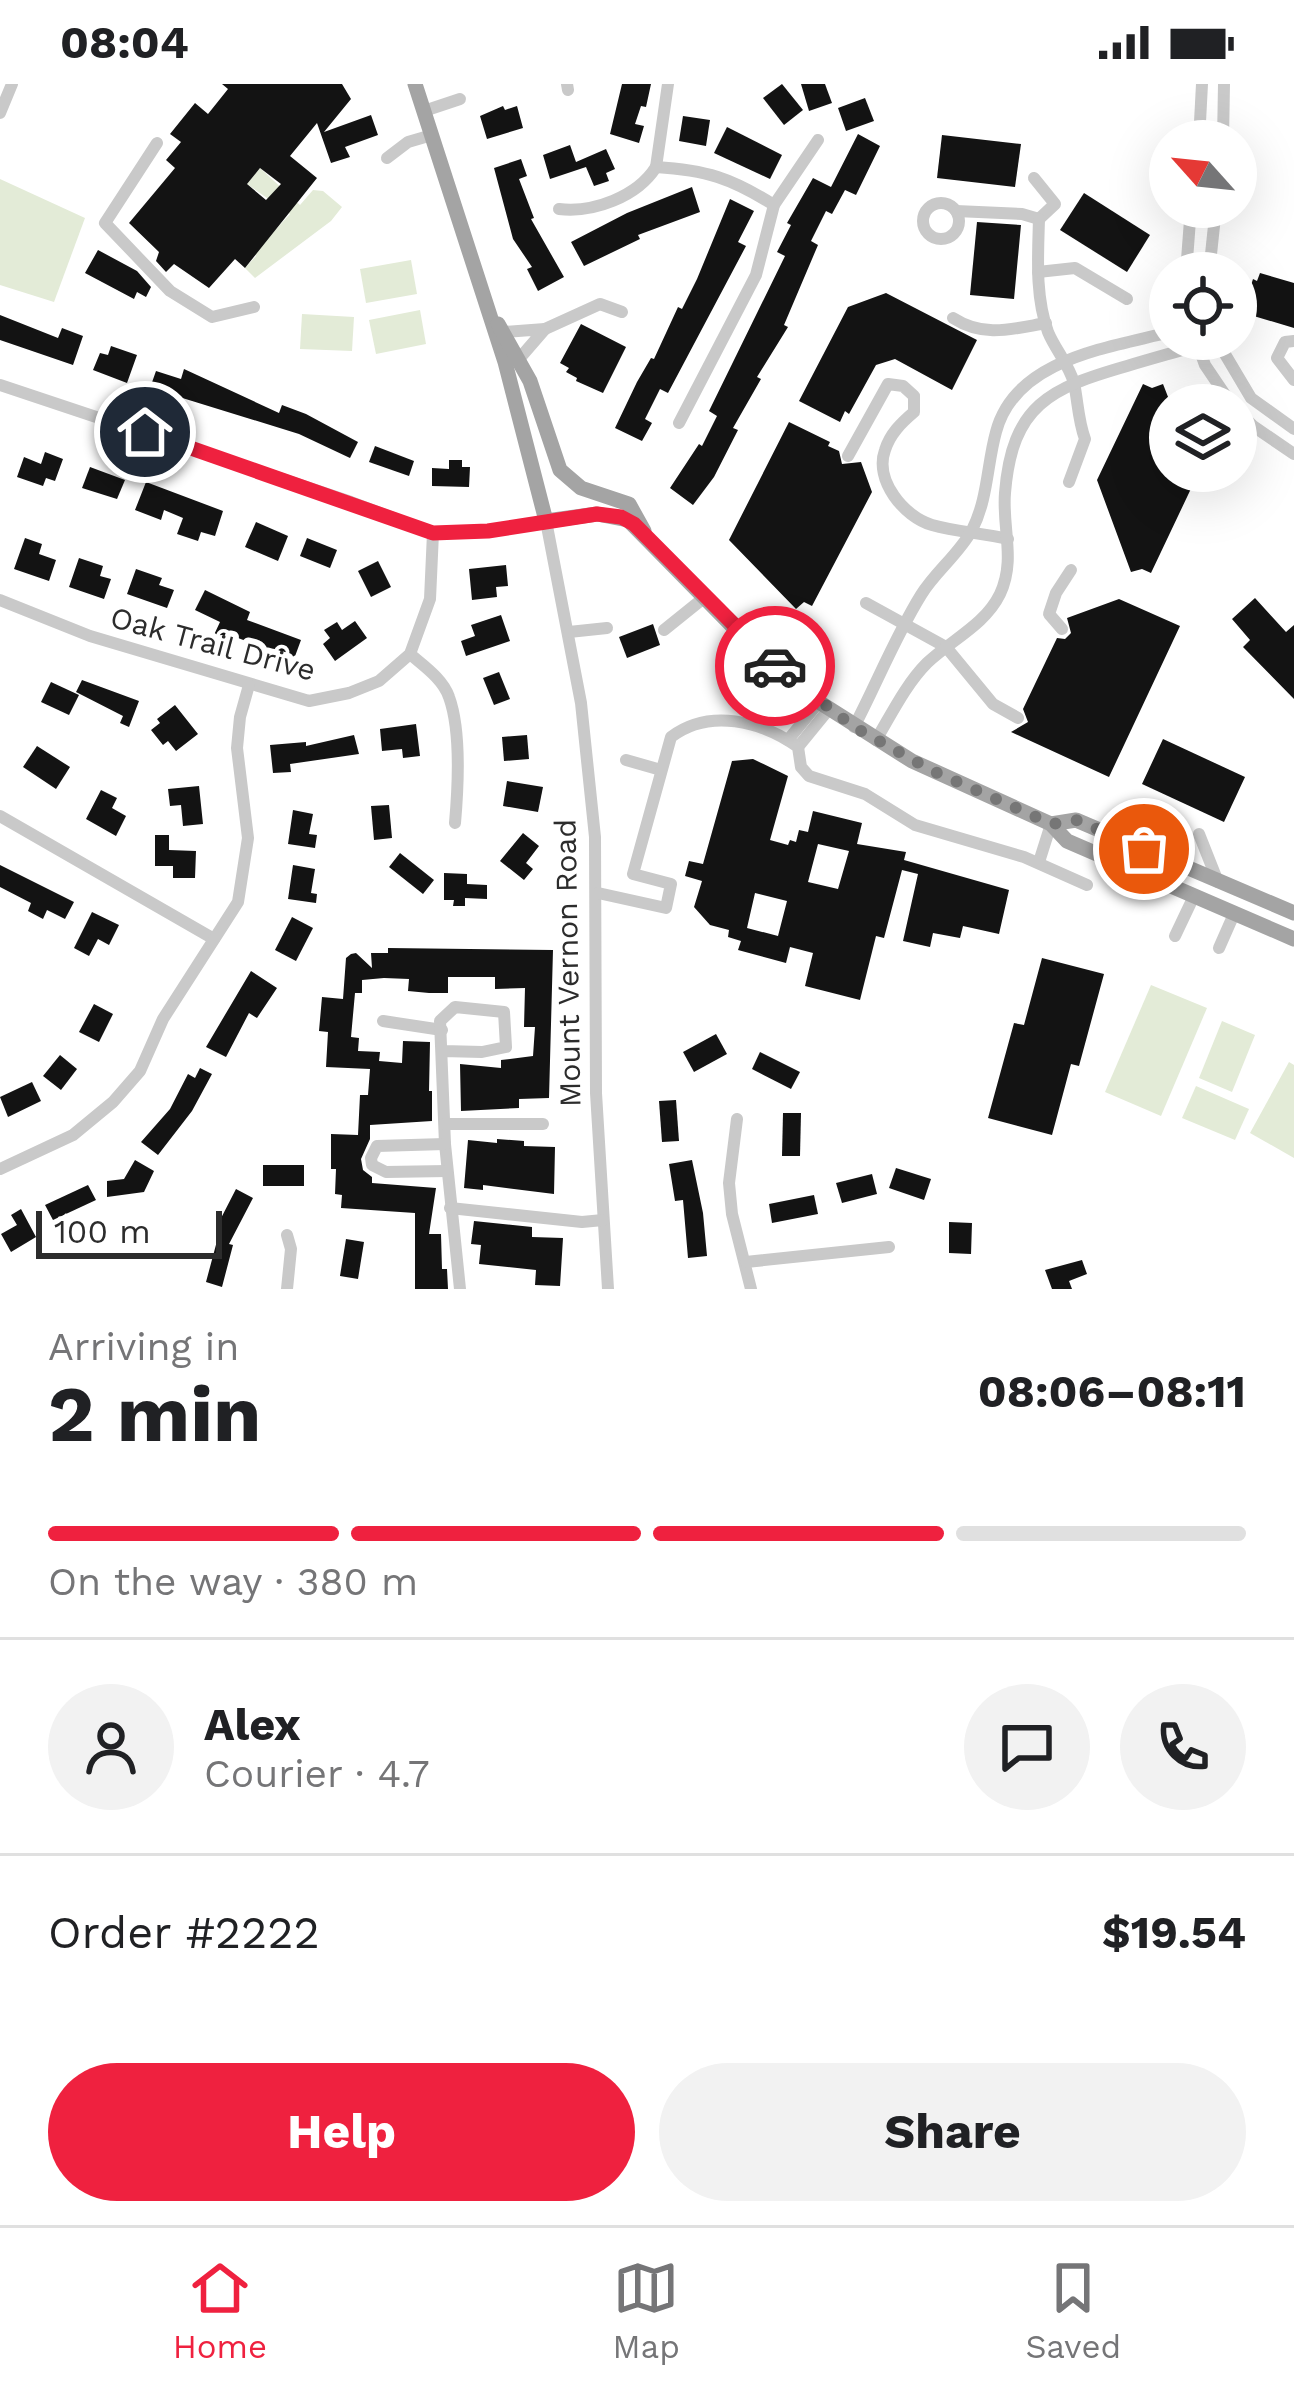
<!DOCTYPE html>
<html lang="en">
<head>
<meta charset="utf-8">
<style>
	:root { --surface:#fff; --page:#f2f2f2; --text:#202124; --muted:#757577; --line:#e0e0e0; --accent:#ef213f }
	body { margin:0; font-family:"Work Sans",sans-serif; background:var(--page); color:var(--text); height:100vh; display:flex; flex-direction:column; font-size:45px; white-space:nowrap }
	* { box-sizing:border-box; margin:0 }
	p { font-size:39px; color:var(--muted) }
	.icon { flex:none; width:66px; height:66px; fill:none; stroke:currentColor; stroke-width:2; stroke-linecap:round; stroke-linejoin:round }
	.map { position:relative; height:1205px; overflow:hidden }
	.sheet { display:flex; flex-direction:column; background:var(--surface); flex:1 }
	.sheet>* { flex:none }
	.needle { width:78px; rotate:297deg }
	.tools { position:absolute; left:1149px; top:36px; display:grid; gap:24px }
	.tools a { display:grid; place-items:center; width:108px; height:108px; border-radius:50%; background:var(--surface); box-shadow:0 12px 48px #0002; font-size:60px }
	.scale { position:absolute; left:36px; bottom:30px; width:186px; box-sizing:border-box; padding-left:12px; border:6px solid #2c2c2c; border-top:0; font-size:33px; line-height:42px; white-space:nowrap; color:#2c2c2c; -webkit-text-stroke:9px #fff; paint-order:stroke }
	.pin { position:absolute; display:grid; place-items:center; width:102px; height:102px; color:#fff; margin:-51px; border:6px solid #fff; border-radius:50%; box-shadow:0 3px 12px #0007 }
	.courier { position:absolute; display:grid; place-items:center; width:120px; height:120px; margin:-60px; border:9px solid #ef213f; border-radius:50%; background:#fff; color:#222; box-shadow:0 3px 15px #0007 }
	.summary em { font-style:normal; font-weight:700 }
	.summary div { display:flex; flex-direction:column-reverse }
	.summary { display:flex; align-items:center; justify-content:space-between; height:204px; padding:0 48px }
	h1 { font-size:78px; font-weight:700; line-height:90px }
	.bar { display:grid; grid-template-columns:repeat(4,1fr); gap:18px 12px; align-content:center; height:144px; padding:0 48px }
	.bar i { height:15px; border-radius:9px; background:var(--line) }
	.bar .on { background:var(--accent) }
	.bar p { grid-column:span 4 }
	.line { display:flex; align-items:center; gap:30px; padding:0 48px; border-top:3px solid var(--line) }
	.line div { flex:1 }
	.round { display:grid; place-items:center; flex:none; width:126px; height:126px; border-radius:63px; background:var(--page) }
	.action { display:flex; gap:24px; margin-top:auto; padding:24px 48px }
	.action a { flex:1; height:138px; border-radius:72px; background:var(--accent); color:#fff; font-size:48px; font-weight:700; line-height:138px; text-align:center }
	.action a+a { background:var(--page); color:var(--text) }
	.status { display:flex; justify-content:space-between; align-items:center; height:84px; padding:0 60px; background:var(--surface); direction:ltr }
	.status svg { height:33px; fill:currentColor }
	.dock { display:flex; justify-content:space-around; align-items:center; height:168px; border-top:3px solid var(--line); background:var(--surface); font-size:33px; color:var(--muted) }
	.dock a { display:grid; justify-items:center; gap:6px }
	.dock .on { color:var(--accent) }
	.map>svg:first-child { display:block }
	.green { fill:#e3ebd7 }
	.building { fill:#131313; fill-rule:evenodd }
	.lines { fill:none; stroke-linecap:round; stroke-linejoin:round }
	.minor { stroke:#c9c9c9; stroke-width:12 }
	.major { stroke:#a4a4a4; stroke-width:15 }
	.done { stroke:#767676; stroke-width:12; stroke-dasharray:0 21.6 }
	.route { stroke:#ef213f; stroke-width:15 }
	.labels { text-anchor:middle; stroke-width:12; stroke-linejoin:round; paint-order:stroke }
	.street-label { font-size:30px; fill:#2c2c2c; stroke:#fff }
</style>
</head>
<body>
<div class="status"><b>08:04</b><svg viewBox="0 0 49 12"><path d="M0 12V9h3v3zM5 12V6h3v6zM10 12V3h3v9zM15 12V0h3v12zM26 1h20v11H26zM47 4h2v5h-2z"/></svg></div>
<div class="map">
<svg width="1294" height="1205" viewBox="0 0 1294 1205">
	<rect width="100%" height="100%" fill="#fff"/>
	<g class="green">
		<path d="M260,84L300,121L313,106L323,107L342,123L331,137L255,194L245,184L256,172L254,169L290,130L247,100Z"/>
		<path d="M0,95L85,134L54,218L0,201Z"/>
		<path d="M411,176L417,210L366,219L360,185Z"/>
		<path d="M420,226L426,260L376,270L369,236Z"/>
		<path d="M302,230L354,233L352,267L300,265Z"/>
		<path d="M1151,901L1207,924L1161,1032L1105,1008Z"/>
		<path d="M1222,937L1255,951L1232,1008L1199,994Z"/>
		<path d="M1289,978L1294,981V1074L1250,1049Z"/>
		<path d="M1196,1002L1249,1025L1235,1056L1182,1034Z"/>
	</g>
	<g class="building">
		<path d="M222,0H342L351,15L324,48L371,31L378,51L345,63L350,73L331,79L317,39L290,72L317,94L245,184L235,175L209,204L174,180L166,188L156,177L159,168L129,139L175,84L166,76L181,58L170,50L195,19L208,30L228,5ZM260,84L281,100L266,116L247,100Z"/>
		<path d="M622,0H651L646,23L641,22L635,40L644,42L639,59L610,50Z"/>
		<path d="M782,0L803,26L784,41L763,14Z"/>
		<path d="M801,0H825L832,19L809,27Z"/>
		<path d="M865,14L874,37L846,47L838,24Z"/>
		<path d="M503,22L505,26L517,22L523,44L487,55L480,32Z"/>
		<path d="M683,32L710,36L706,62L679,57Z"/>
		<path d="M727,43L782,71L770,95L714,69Z"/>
		<path d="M858,50L880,62L856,111L845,106L832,130L826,127L811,157L818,161L784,241L788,243L757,293L761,295L733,344L738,346L714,393L693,421L670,404L699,360L702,362L717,332L709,327L785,172L777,168L791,141L787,139L813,94L831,103Z"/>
		<path d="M942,51L1021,60L1015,103L937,94Z"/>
		<path d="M570,61L576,78L606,65L615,85L606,89L609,97L594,102L586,83L550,95L543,71Z"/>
		<path d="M521,75L527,92L519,95L534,134L531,135L564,193L538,207L527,185L532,183L513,155L494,84Z"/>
		<path d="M692,103L700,128L638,151L640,155L584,182L571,158L627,129Z"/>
		<path d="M1084,109L1150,151L1127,188L1060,146Z"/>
		<path d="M730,115L754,127L738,158L746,162L668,309L660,305L645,335L652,339L642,357L615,344L637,298L651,274L654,275L678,223L682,225L697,195Z"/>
		<path d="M977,138L1021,141L1014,215L970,211Z"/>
		<path d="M98,166L137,187L151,203L146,213L137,208L134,215L85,189Z"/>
		<path d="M1260,189L1294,199V244L1247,230L1250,222L1245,220L1253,195L1257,197Z"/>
		<path d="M886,209L977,256L952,306L895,275L876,281L849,330L845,327L840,338L799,317L848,223Z"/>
		<path d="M0,231L58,254L62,244L83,252L73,281L0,256Z"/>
		<path d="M581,240L626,263L603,309L576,297L577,294L566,288L569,284L560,279Z"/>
		<path d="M111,262L137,271L127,299L93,286L100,269L108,271Z"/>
		<path d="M184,285L279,329L282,321L306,330L358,358L350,374L299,350L150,304L156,287L181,295Z"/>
		<path d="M1143,300L1152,304L1163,300L1170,318V387H1195L1197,392L1151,489L1142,485L1131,488L1097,396Z"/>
		<path d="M789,338L830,358L828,362L839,367L842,380L861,378L872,408L812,522L804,518L796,525L729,456Z"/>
		<path d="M375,362L414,377L409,392L369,378Z"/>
		<path d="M45,368L63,375L55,397L46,394L43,402L17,393L24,373L41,380Z"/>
		<path d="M449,376H462V383H470L469,403L432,402V384L449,385Z"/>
		<path d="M90,383L125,396L117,415L82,404Z"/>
		<path d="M146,398L223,427L215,452L201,448L198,457L177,450L183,434L164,426L161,436L135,426Z"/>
		<path d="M256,438L288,452L278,477L245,463Z"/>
		<path d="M25,454L42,460L39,470L56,476L49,497L14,485Z"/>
		<path d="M307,454L337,466L330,484L300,472Z"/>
		<path d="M79,474L103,482L100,492L111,495L104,515L69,503Z"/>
		<path d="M378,477L391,503L371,513L358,487Z"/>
		<path d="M506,481L508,502L496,503L497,513L472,516L469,485Z"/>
		<path d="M136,485L162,494L159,501L174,506L167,524L127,510Z"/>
		<path d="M205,506L250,528L247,536L301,556L294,575L238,554L234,563L213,553L220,538L195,526Z"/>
		<path d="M1255,514L1286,548L1294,541V615L1243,563L1250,556L1232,535Z"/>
		<path d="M1119,515L1180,542L1109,693L1011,648L1028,638L1023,625L1057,554L1065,555L1071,549L1067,534Z"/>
		<path d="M501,531L510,557L466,572L461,557L475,552L471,541Z"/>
		<path d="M355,537L367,554L335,577L323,560L330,554L324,546L337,538L342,546Z"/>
		<path d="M653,540L660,561L627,574L619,553Z"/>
		<path d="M499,588L510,615L494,621L483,594Z"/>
		<path d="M82,596L139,617L129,643L120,639L123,632L76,608Z"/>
		<path d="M51,598L79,611L69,631L41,618Z"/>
		<path d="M175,621L198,650L176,667L168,657L163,661L151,646L160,639L157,635Z"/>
		<path d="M416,640L420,672L403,674L402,665L382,667L380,645Z"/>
		<path d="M354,651L359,670L290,680L291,688L273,689L270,661L306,658V662Z"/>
		<path d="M527,651L529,675L504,677L502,653Z"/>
		<path d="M1163,655L1245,693L1224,738L1142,700Z"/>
		<path d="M37,662L70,683L56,705L23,683Z"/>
		<path d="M753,675L788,692L770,756L788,761L790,756L796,758L799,746L808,748L813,727L862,739L857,760L906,768L904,776L1009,806L999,850L963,842L960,854L933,849L930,863L903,857L918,790L902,786L884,854L876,852L860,916L805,902L813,869L790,863L786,879L738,866L741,857L728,853L729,846L710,841L694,823L702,797L685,792L689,777L703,780L732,677ZM818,760L849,767L838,805L808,798ZM755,809L787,817L778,852L747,844Z"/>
		<path d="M507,697L543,703L538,728L503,722Z"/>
		<path d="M199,702L203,740L183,742L181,721L170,722L168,705Z"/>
		<path d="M101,706L117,714L112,724L126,732L116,752L86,735Z"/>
		<path d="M389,721L392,754L374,756L371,722Z"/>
		<path d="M293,726L313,730L309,750L317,751L315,764L288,760Z"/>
		<path d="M523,749L539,762L526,779L533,785L524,796L500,777Z"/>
		<path d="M155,751H169V766L196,767L195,794H173V782H155Z"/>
		<path d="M400,769L434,796L423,810L389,783Z"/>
		<path d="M0,781L74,818L65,835L47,826L43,835L28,827L31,819L0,803Z"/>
		<path d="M293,781L315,785L311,809L317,810L316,819L288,815Z"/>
		<path d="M444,789L467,790V800L487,801V815L465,814V822H453L454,816H444Z"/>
		<path d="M92,828L119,841L109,861L98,855L89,872L74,864Z"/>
		<path d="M292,833L313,844L296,877L275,866Z"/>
		<path d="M388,864L553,866L549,1014L519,1015V1024L461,1027L460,980L501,984V976L533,972L535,943H524L525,904L495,905V893H448V909H429L408,907L409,895L384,894L362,896V909H355L351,953L359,954L358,967L380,968L379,977L402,979L403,957L430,958L429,1007H432V1037L370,1041V1055L361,1075L363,1086L372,1093V1099L436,1104L429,1150H441L442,1185H447L448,1205H415V1129L341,1124L342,1111L335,1110L336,1085H331V1050L358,1051L360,1011H368L370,985L326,983L328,948L319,947L322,913L343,915L346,874L351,870L356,869L372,884L371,869H388Z"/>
		<path d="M1042,874L1104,890L1079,982L1071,980L1052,1051L988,1034L1014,939L1024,941Z"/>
		<path d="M251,887L277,904L257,934L249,929L226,973L206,963Z"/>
		<path d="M94,920L113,930L99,958L79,948Z"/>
		<path d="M716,950L727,970L694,988L683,968Z"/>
		<path d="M760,968L800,988L791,1005L752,985Z"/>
		<path d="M60,971L77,985L61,1006L43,992Z"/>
		<path d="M200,984L212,990L192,1027L158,1071L141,1058L170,1025L188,990L195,994Z"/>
		<path d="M32,998L41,1017L8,1033L0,1013Z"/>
		<path d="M676,1016L679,1057L662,1058L659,1017Z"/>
		<path d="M783,1029H801L800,1072H782Z"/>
		<path d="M497,1055L524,1057V1062L555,1063L554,1110L483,1101V1106L464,1104L468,1056L497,1059Z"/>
		<path d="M135,1076L154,1087L144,1108L107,1113V1097L124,1095Z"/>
		<path d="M692,1076L703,1129L707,1172L688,1174L683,1116L675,1117L669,1080Z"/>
		<rect x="263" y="1081" width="41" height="21"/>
		<path d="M896,1084L931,1095L924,1116L889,1104Z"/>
		<path d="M872,1090L877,1110L842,1119L836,1099Z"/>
		<path d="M88,1101L96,1116L53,1136L45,1121Z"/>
		<path d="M236,1105L253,1114L229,1160L233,1161L222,1203L206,1198L221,1142L218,1140Z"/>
		<path d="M814,1111L818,1130L772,1139L769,1120Z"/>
		<path d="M21,1125L36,1153L11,1168L1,1150L17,1141L11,1131Z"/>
		<path d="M474,1137L532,1143V1153L563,1154L560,1202L535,1201L536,1186L479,1180L481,1161L471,1160Z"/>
		<path d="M949,1138L972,1139L971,1170L949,1169Z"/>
		<path d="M346,1155L364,1158L358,1195L340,1192Z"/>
		<path d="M1082,1176L1087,1190L1069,1197L1072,1205H1052L1045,1186Z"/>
	</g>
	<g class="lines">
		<g class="minor">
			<path d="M567,0L568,6"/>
			<path d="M424,27L460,15"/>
			<path d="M0,29L12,0"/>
			<path d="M1199,57L1202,0"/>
			<path d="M1223,57L1224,0"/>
			<path d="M157,59L105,139L170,207L212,233L254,223"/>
			<path d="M387,74L408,58L432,51"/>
			<path d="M656,83C706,86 731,94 774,121"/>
			<path d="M656,83L668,0"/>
			<path d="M1034,94L1055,120L1039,135"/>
			<circle cx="941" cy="137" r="18"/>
			<path d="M559,125C593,129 637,113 656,83"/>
			<path d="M956,127L1022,130L1039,135"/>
			<path d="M1039,135C1038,172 1035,212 1048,248C1055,265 1069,281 1074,299C1078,318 1078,336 1085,355L1069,398"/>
			<path d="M1038,188L1075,184L1127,215"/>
			<path d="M1186,189L1191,123"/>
			<path d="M1209,189L1216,123"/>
			<path d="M953,234C984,254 1012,245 1046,239"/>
			<path d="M545,245L600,220L622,228"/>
			<path d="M504,248L545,245L519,275"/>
			<path d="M1216,255L1251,314L1294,345"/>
			<path d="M1196,256L1205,281L1232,321"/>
			<path d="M1294,257L1285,258L1277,274L1294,296"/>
			<path d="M0,301L351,418L433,449L488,447L546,437L581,619L595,753L596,1009L608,1205"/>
			<path d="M1236,325L1253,342L1294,370"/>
			<path d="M679,339L756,191L774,121L818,56"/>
			<path d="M848,372L888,300L903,302L914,312V328C901,339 890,350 885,366C874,396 904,433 932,441C956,448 984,449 1008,455"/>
			<path d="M0,516L90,552L309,617L349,609L379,597L410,570L430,515L433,449"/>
			<path d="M866,519L946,563L993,620L1018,634"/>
			<path d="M1062,545L1049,530L1056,509L1071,486"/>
			<path d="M664,546L705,513"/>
			<path d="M569,548L607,544"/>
			<path d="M410,570C424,582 443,595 449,613C461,646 458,705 455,739"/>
			<path d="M854,643C877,599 895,553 921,511C935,488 959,470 972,446C988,415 987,380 996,348C1015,275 1108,264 1170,248"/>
			<path d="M788,656L819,618"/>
			<path d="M876,656C891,631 906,600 927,579C951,556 985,541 1000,510C1016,476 1002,444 1005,409C1012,321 1050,304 1127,282C1157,273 1187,265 1216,256"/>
			<path d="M798,663L829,625"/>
			<path d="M626,676L661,686"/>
			<path d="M0,732L214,855"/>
			<path d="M1107,749L1148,728"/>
			<path d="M1199,750L1218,798"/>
			<path d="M1039,778L1051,740"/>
			<path d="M598,809L666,824L671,800L633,790L671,653C709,624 762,637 798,663L801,683L809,692L865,710L915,741L1024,773L1087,801"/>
			<path d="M1175,852L1194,812"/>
			<path d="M1219,864L1234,830"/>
			<path d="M383,937L442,946"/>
			<path d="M443,967L482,968L506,963L504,928L455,923L440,937L445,1060L460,1205"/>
			<path d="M737,1035L729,1099L732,1130L751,1205"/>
			<path d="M445,1040H543"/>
			<path d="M445,1060L377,1062L371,1074L372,1081L386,1088L447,1087"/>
			<path d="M0,1085L73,1051L113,1018L140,987L163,935L238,818L248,754L237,664L240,633L249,601"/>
			<path d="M450,1124L582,1138L603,1136"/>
			<path d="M287,1151L291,1165L287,1205"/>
			<path d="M746,1178L889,1163"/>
		</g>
		<g class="major">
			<path d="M415,0L505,278L546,437L597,430L628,436L746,556L822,620L912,677L1051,740L1067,757L1294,855"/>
			<path d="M498,240L530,297L560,386L581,404L629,420L644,447"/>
			<path d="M1051,740L1076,736L1294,829"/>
		</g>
	</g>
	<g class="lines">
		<path class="done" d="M775,582L854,643L933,687L1052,740L1076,736L1144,765"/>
		<path class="route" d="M145,348L433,449L488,447L597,430L621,433L634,440L775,582"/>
	</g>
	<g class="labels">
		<g class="street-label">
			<text transform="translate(213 560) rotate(15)" y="10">Oak Trail Drive</text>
			<text transform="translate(568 879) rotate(-91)" y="10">Mount Vernon Road</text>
		</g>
	</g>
</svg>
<div class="tools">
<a><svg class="needle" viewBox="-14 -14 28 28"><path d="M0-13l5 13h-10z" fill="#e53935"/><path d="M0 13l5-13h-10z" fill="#757577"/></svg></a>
<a><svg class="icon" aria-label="locate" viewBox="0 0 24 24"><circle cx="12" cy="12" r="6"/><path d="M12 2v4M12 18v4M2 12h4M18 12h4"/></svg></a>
<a><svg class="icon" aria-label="layers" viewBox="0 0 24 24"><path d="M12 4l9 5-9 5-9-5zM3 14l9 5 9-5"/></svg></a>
</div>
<div class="scale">100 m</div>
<div class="pin" style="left:1144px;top:765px;background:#ea580c"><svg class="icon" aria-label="bag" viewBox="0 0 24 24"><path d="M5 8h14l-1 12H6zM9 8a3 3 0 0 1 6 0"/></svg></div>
<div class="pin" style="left:145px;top:348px;background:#1f2937"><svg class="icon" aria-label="home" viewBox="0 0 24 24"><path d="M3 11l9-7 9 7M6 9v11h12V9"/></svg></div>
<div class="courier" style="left:775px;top:582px"><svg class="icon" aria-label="car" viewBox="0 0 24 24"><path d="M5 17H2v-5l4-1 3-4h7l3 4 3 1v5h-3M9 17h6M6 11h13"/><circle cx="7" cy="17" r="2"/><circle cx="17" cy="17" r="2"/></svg></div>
</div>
<section class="sheet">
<div class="summary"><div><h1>2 min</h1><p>Arriving in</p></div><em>08:06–08:11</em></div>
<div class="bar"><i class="on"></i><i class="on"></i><i class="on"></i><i></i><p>On the way · 380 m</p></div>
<div class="line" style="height:216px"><a class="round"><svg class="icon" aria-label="person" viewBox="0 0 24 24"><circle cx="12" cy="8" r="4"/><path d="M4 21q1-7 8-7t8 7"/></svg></a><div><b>Alex</b><p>Courier · 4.7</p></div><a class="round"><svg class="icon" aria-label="chat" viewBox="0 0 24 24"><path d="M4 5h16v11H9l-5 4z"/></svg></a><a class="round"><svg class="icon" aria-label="phone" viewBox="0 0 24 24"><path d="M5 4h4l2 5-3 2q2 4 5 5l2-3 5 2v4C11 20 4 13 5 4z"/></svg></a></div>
<div class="line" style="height:156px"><div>Order #2222</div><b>$19.54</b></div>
<div class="action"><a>Help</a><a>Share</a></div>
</section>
<nav class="dock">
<a class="on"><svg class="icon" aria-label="home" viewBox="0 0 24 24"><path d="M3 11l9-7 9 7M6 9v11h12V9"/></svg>Home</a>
<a><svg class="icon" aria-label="map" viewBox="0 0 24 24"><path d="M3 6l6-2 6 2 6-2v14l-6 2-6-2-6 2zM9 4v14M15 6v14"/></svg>Map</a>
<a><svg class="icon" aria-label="saved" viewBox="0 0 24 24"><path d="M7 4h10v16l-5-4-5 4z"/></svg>Saved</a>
</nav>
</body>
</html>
